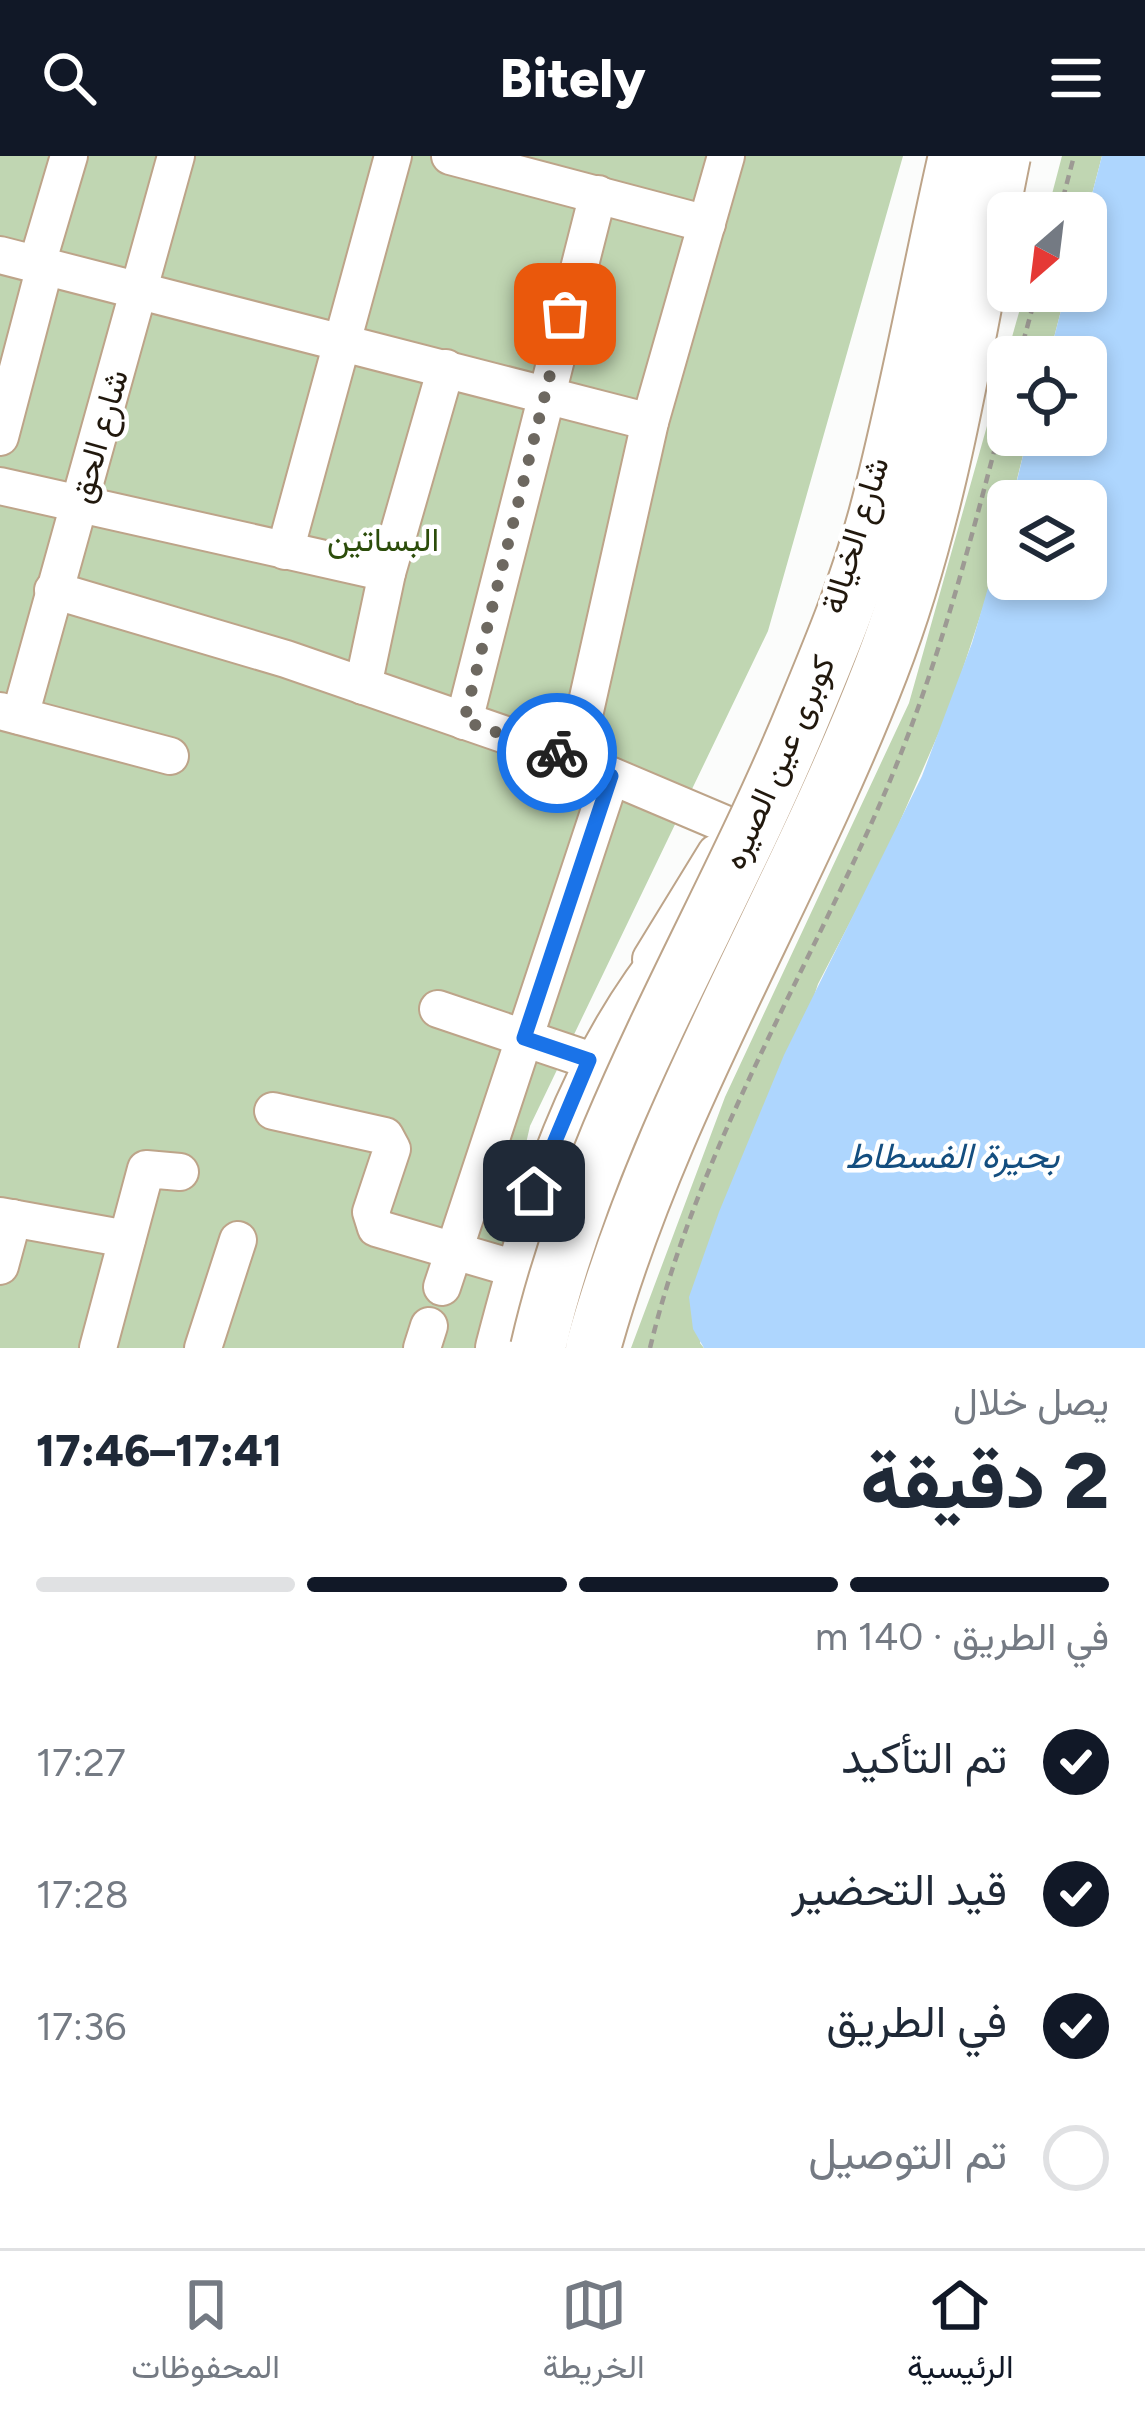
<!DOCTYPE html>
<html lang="ar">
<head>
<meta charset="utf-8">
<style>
	:root { --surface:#fff; --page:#f6f6f7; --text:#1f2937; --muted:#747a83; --line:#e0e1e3; --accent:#111827 }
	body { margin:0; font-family:Figtree,Vazirmatn,sans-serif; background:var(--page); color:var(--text); direction:rtl; height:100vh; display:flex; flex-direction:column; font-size:45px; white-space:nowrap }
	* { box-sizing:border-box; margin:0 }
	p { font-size:39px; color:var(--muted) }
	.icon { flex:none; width:66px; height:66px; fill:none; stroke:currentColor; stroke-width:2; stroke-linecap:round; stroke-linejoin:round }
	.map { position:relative; height:1192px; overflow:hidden; direction:ltr }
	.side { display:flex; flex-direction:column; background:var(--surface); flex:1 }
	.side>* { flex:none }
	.needle { width:78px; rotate:208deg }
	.buttons { position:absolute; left:987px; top:36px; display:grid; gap:24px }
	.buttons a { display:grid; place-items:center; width:120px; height:120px; border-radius:18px; background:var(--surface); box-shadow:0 6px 18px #0003; font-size:60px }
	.pin { position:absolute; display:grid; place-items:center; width:102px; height:102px; color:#fff; margin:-51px; border-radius:24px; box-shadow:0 6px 18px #0006 }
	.courier { position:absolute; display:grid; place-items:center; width:120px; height:120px; margin:-60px; border:9px solid #1a73e8; border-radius:50%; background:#fff; color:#222; box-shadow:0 3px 15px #0007 }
	.head em { font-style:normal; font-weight:800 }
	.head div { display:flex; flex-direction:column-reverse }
	.head { display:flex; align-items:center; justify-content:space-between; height:204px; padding:0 36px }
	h1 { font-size:78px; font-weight:800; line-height:90px }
	.bar { display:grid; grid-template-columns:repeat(4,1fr); gap:18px 12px; align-content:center; height:144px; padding:0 36px }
	.bar i { height:15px; border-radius:9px; background:var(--line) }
	.bar .on { background:var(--accent) }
	.bar p { grid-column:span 4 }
	ol { padding:0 36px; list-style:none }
	li { display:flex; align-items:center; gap:36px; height:132px }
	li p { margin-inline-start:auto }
	li .icon { padding:12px; border-radius:50%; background:var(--accent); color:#fff; stroke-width:4 }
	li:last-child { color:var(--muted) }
	li i { width:66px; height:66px; border:6px solid var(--line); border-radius:50% }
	header { display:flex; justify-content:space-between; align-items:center; height:156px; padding:0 36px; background:var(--accent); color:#fff; font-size:54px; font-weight:800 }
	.tabs { display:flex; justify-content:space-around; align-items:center; height:168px; border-top:3px solid var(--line); background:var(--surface); font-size:33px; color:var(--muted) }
	.tabs a { display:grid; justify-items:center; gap:6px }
	.tabs .on { color:var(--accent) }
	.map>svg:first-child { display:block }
	.green { fill:#c0d6b2 }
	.water { fill:#aed6fe }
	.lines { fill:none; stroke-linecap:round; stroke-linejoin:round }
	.minor-casing { stroke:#bda489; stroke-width:40 }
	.highway-casing { stroke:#bda489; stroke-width:58 }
	.path { stroke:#9d9a94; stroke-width:4.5; stroke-dasharray:9 6; stroke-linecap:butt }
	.minor { stroke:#fff; stroke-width:36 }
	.highway { stroke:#fff; stroke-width:54 }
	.highway-bridge-casing { stroke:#bda489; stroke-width:58; stroke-linecap:butt }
	.highway-bridge { stroke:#fff; stroke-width:54 }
	.done { stroke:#6d6860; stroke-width:12; stroke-dasharray:0 21.6 }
	.route { stroke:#1a73e8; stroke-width:15 }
	.labels { text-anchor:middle; stroke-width:9; stroke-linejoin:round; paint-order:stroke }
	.street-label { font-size:33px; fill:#21180d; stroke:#fff }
	.park-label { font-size:33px; fill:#2c4d0b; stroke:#fff }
	.water-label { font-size:36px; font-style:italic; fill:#144e7f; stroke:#fff }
</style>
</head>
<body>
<header><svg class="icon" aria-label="menu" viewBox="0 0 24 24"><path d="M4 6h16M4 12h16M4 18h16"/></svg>Bitely<svg class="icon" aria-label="search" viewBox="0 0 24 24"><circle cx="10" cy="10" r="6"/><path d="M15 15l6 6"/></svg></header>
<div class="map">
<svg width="1145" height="1192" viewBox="0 0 1145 1192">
	<rect width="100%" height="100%" fill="#fbfcfb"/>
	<g class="green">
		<path d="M0,0H903L768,475L530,970L479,1192H0Z"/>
		<path d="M1062,0H1102L1086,61V57H1047Z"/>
		<path d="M1025,135H1066L1049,201H1008V279H1028L992,424L951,549L887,695L818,828L700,1187L704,1192H631L725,941L909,547Z"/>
	</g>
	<path class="water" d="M1102,0H1145V1192H704L693,1173L689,1141L719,1056L784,899L922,620L972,487L1008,363V423H1086V345H1012L1028,279H1086V201H1049L1066,135H1086V61Z"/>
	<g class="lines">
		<g class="minor-casing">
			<g id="minor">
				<path d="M450,0L707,68"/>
				<path d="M0,99L650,266"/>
				<path d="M37,108L69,0"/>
				<path d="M0,281L45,110"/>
				<path d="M0,330L387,417"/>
				<path d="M285,395L393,0"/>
				<path d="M53,434L286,503L555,596L732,671"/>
				<path d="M363,530L387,417L446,212"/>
				<path d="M0,555L170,600"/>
				<path d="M20,560L176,0"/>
				<path d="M464,565L598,38"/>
				<path d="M574,604L650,266L726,0"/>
				<path d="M651,803L716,697"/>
				<path d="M438,853L589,904"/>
				<path d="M273,955L385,980L392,993L371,1056L376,1072L509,1111"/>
				<path d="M0,1060L127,1083"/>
				<path d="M0,1110L13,1062"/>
				<path d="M442,1131L611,620"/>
				<path d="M98,1192L146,1013L180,1016"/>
				<path d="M203,1192L238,1084"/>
				<path d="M422,1192L429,1170"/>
			</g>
		</g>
		<g class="highway-casing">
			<path id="highway" d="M503,1192C541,1047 583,907 681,789"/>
		</g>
		<g class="path">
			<path d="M1059,57L1074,0"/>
			<path d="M1019,201L1037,135"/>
			<path d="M650,1192C696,1001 797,835 876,657C936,523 971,384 1008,242"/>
		</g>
		<use href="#minor" class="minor"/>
		<use href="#highway" class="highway"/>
		<g class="highway-bridge-casing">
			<g id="highway-bridge">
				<path d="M538,1192C590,964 718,767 805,554C832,489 859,424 877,356C908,239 929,118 956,0"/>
				<path d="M593,1192C659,952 792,744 881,513C944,350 968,171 1003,0"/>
			</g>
		</g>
		<use href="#highway-bridge" class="highway-bridge"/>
	</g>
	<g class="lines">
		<path class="done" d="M557,597L464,565L565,158"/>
		<path class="route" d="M534,1035L589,904L524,882L611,620L557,597"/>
	</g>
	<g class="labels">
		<g class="street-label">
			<text transform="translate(98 280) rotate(-74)" y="12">شارع الحق</text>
			<text transform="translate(854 379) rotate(-73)" y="12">شارع الخيالة</text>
			<text transform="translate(778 606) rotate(-66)" y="12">كوبرى عين الصيره</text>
		</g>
		<g class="park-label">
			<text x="383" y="395">البساتين</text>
		</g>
		<g class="water-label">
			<text x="952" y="1012">بحيرة الفسطاط</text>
		</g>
	</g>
</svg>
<div class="buttons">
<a><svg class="needle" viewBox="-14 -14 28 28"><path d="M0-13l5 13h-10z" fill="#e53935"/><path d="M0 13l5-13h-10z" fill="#747a83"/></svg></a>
<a><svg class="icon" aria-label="locate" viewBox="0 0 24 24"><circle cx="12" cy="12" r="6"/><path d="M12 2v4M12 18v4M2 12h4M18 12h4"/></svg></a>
<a><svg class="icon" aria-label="layers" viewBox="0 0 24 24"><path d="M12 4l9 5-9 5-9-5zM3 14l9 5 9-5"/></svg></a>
</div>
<div class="pin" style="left:565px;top:158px;background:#ea580c"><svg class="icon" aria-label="bag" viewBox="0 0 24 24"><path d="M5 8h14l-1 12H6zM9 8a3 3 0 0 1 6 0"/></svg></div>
<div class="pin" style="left:534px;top:1035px;background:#1f2937"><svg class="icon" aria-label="home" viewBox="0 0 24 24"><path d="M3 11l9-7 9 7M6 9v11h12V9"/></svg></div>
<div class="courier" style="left:557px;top:597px"><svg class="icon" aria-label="bike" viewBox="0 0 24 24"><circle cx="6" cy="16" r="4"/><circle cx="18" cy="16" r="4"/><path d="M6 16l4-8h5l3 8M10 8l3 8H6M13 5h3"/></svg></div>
</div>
<section class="side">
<div class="head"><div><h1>2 دقيقة</h1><p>يصل خلال</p></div><em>17:41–17:46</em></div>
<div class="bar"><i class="on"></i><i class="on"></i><i class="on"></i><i></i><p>في الطريق · 140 m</p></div>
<ol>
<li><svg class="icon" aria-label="check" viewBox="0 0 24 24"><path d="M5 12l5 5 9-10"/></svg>تم التأكيد<p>17:27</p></li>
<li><svg class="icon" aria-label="check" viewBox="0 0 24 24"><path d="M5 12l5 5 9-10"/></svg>قيد التحضير<p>17:28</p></li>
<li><svg class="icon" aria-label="check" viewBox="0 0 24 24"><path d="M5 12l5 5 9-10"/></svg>في الطريق<p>17:36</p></li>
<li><i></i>تم التوصيل</li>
</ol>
</section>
<nav class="tabs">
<a class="on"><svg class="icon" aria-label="home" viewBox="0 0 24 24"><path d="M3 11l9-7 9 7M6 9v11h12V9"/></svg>الرئيسية</a>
<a><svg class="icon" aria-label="map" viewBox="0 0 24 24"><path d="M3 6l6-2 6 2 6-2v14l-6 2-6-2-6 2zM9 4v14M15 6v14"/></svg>الخريطة</a>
<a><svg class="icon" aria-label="saved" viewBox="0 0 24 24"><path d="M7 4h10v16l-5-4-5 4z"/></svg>المحفوظات</a>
</nav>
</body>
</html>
